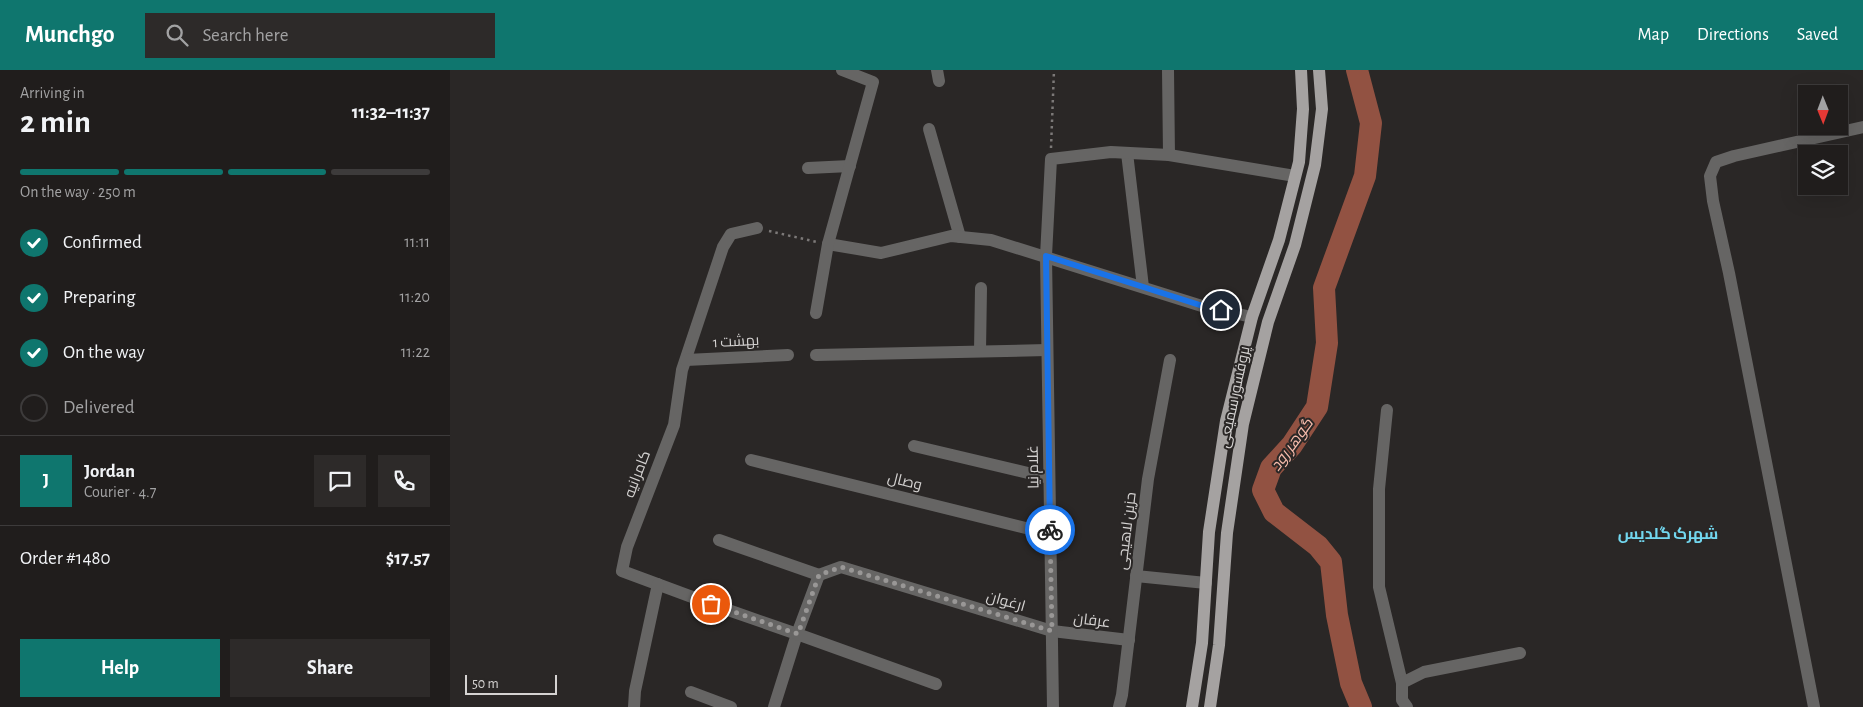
<!DOCTYPE html>
<html lang="en">
<head>
<meta charset="utf-8">
<style>
	:root { --surface:#201d1c; --page:#2d2a29; --text:#f1f3f6; --muted:#a2a2a3; --line:#3d3b3b; --accent:#0f766e }
	body { margin:0; font-family:"Alegreya Sans",Cairo,sans-serif; background:var(--page); color:var(--text); height:100vh; display:flex; flex-direction:column; font-size:19px; white-space:nowrap }
	* { box-sizing:border-box; margin:0 }
	p { font-size:16px; color:var(--muted) }
	.icon { flex:none; width:28px; height:28px; fill:none; stroke:currentColor; stroke-width:2; stroke-linecap:round; stroke-linejoin:round }
	.map { position:relative; flex:1; overflow:hidden }
	.details { display:flex; flex-direction:column; background:var(--surface); width:450px }
	.details>* { flex:none }
	.needle { width:32px; rotate:179deg }
	.controls { position:absolute; left:1348px; top:15px; display:grid; gap:10px }
	.controls a { display:grid; place-items:center; width:50px; height:50px; border-radius:0px; background:var(--surface); box-shadow:0 5px 20px #0002,0 0 0 1px var(--line); font-size:25px }
	.scale { position:absolute; left:15px; bottom:12px; width:92px; box-sizing:border-box; padding-left:5px; border:2px solid #d5d3d2; border-top:0; font-size:14px; line-height:18px; white-space:nowrap; color:#d5d3d2; -webkit-text-stroke:4px #2a2726; paint-order:stroke }
	.pin { position:absolute; display:grid; place-items:center; width:42px; height:42px; color:#fff; margin:-21px; border:2px solid #fff; border-radius:50%; box-shadow:0 1px 5px #0007 }
	.courier { position:absolute; display:grid; place-items:center; width:50px; height:50px; margin:-25px; border:4px solid #1a73e8; border-radius:50%; background:#fff; color:#222; box-shadow:0 1px 6px #0007 }
	.overview em { font-style:normal; font-weight:600 }
	.overview div { display:flex; flex-direction:column-reverse }
	.overview { display:flex; align-items:center; justify-content:space-between; height:85px; padding:0 20px }
	h1 { font-size:32px; font-weight:600; line-height:38px }
	.bar { display:grid; grid-template-columns:repeat(4,1fr); gap:8px 5px; align-content:center; height:60px; padding:0 20px }
	.bar i { height:6px; border-radius:4px; background:var(--line) }
	.bar .selected { background:var(--accent) }
	.bar p { grid-column:span 4 }
	.line { display:flex; align-items:center; gap:12px; padding:0 20px; border-top:1px solid var(--line) }
	.line div { flex:1 }
	.round { display:grid; place-items:center; flex:none; width:52px; height:52px; border-radius:0px; background:var(--page) }
	ol { padding:0 20px; list-style:none }
	li { display:flex; align-items:center; gap:15px; height:55px }
	li p { margin-inline-start:auto }
	li .icon { padding:5px; border-radius:50%; background:var(--accent); color:#fff; stroke-width:4 }
	li:last-child { color:var(--muted) }
	li i { width:28px; height:28px; border:2px solid var(--line); border-radius:50% }
	.action { display:flex; gap:10px; margin-top:auto; padding:10px 20px }
	.action a { flex:1; height:58px; border-radius:0px; background:var(--accent); color:#fff; font-size:20px; font-weight:600; line-height:58px; text-align:center }
	.action a+a { background:var(--page); color:var(--text) }
	header { display:flex; align-items:center; gap:30px; box-sizing:border-box; height:70px; padding:0 25px; background:var(--accent); color:#fff }
	header strong { font-size:24px }
	nav { display:flex; gap:28px; margin-inline-start:auto; font-size:18px }
	.search { width:350px; height:45px; background:var(--page); display:flex; align-items:center; gap:12px; box-sizing:border-box; padding:0 18px; border-radius:0px; color:var(--muted); font-size:19px }
	main { display:flex; flex:1; min-height:0 }
	.map>svg:first-child { display:block }
	.lines { fill:none; stroke-linecap:round; stroke-linejoin:round }
	.river { stroke:#925242; stroke-width:22 }
	.path { stroke:#7c7978; stroke-width:2.5; stroke-dasharray:2.5 4; stroke-linecap:butt }
	.minor { stroke:#666564; stroke-width:12 }
	.major { stroke:#a5a2a1; stroke-width:12 }
	.done { stroke:#999796; stroke-width:5; stroke-dasharray:0 9 }
	.route { stroke:#1a73e8; stroke-width:6 }
	.labels { text-anchor:middle; stroke-width:4; stroke-linejoin:round; paint-order:stroke }
	.street-label { font-size:15px; fill:#d5d3d2; stroke:#2a2726 }
	.water-label { font-size:16px; font-style:italic; fill:#f7bcac; stroke:#2a2726 }
	.neighbourhood-label { font-size:16px; font-weight:bold; fill:#72d7ef; stroke:#2a2726 }
</style>
</head>
<body>
<header>
<strong>Munchgo</strong>
<div class="search"><svg class="icon" aria-label="search" viewBox="0 0 24 24"><circle cx="10" cy="10" r="6"/><path d="M15 15l6 6"/></svg>Search here</div>
<nav><a>Map</a><a>Directions</a><a>Saved</a></nav>
</header>
<main>
<section class="details">
<div class="overview"><div><h1>2 min</h1><p>Arriving in</p></div><em>11:32–11:37</em></div>
<div class="bar"><i class="selected"></i><i class="selected"></i><i class="selected"></i><i></i><p>On the way · 250 m</p></div>
<ol>
<li><svg class="icon" aria-label="check" viewBox="0 0 24 24"><path d="M5 12l5 5 9-10"/></svg>Confirmed<p>11:11</p></li>
<li><svg class="icon" aria-label="check" viewBox="0 0 24 24"><path d="M5 12l5 5 9-10"/></svg>Preparing<p>11:20</p></li>
<li><svg class="icon" aria-label="check" viewBox="0 0 24 24"><path d="M5 12l5 5 9-10"/></svg>On the way<p>11:22</p></li>
<li><i></i>Delivered</li>
</ol>
<div class="line" style="height:90px"><b class="round" style="background:var(--accent);color:#fff">J</b><div><b>Jordan</b><p>Courier · 4.7</p></div><a class="round"><svg class="icon" aria-label="chat" viewBox="0 0 24 24"><path d="M4 5h16v11H9l-5 4z"/></svg></a><a class="round"><svg class="icon" aria-label="phone" viewBox="0 0 24 24"><path d="M5 4h4l2 5-3 2q2 4 5 5l2-3 5 2v4C11 20 4 13 5 4z"/></svg></a></div>
<div class="line" style="height:65px"><div>Order #1480</div><b>$17.57</b></div>
<div class="action"><a>Help</a><a>Share</a></div>
</section>
<div class="map">
<svg width="1413" height="637" viewBox="0 0 1413 637">
	<rect width="100%" height="100%" fill="#2a2726"/>
	<g class="lines">
		<path class="river" d="M907,0L921,53L915,106L874,218L877,273L867,337L842,375L821,398L813,420L824,442L868,476L881,492L887,545L901,613L911,637"/>
		<g class="path">
			<path d="M601,78L604,0"/>
			<path d="M319,161L367,172"/>
		</g>
		<g class="minor">
			<path d="M487,0L489,11"/>
			<path d="M718,0L719,85"/>
			<path d="M479,59L510,167"/>
			<path d="M677,83L693,217"/>
			<path d="M358,98L400,96"/>
			<path d="M307,158L281,164L273,177L232,300L224,355L177,477L172,501L261,534L347,564L324,637"/>
			<path d="M378,174L431,183L501,166L541,170L755,237L802,247"/>
			<path d="M366,243L378,174L423,12L392,0"/>
			<path d="M530,281L531,218"/>
			<path d="M366,285L597,280"/>
			<path d="M236,290L338,285"/>
			<path d="M937,340L929,419V517L952,613"/>
			<path d="M464,376L599,408"/>
			<path d="M301,390L600,464"/>
			<path d="M269,470L369,505L347,564L486,614"/>
			<path d="M369,505L391,497L602,561L679,570"/>
			<path d="M686,506L756,513"/>
			<path d="M241,622L281,637"/>
			<path d="M184,637L185,621L208,514"/>
			<path d="M603,637L596,186L601,89L661,82L719,85L845,106"/>
			<path d="M669,637L672,625L698,409L720,290"/>
			<path d="M957,637L952,630V613L974,602L1070,583"/>
			<path d="M1364,637L1279,203L1263,131L1260,106L1266,92L1284,86L1413,57"/>
		</g>
		<g class="major">
			<path d="M742,637L752,573L759,462L776,351L802,247L829,170L849,92L853,39L851,0"/>
			<path d="M760,637L769,575L777,463L793,354L818,252L845,175L865,95L872,39L869,0"/>
		</g>
	</g>
	<g class="lines">
		<path class="done" d="M261,534L348,564L369,505L391,497L602,561L600,460"/>
		<path class="route" d="M600,460L596,186L756,237L771,240"/>
	</g>
	<g class="labels">
		<g class="street-label">
			<text transform="translate(286 271) rotate(-3)" y="5">بهشت 1</text>
			<text transform="translate(784 327) rotate(-78)" y="5">پروفسور سمیعی</text>
			<text transform="translate(583 397) rotate(-91)" y="5">غلام نیا</text>
			<text transform="translate(187 404) rotate(-69)" y="5">کامرانیه</text>
			<text transform="translate(455 411) rotate(14)" y="5">وصال</text>
			<text transform="translate(676 461) rotate(-83)" y="5">حزین لاهیجی</text>
			<text transform="translate(556 531) rotate(16)" y="5">ارغوان</text>
			<text transform="translate(642 550) rotate(7)" y="5">عرفان</text>
		</g>
		<g class="water-label">
			<text transform="translate(841 374) rotate(-54)" y="6">گوهر رود</text>
		</g>
		<g class="neighbourhood-label">
			<text x="1218" y="469">شهرک گلدیس</text>
		</g>
	</g>
</svg>
<div class="controls">
<a><svg class="needle" viewBox="-14 -14 28 28"><path d="M0-13l5 13h-10z" fill="#e53935"/><path d="M0 13l5-13h-10z" fill="#a2a2a3"/></svg></a>
<a><svg class="icon" aria-label="layers" viewBox="0 0 24 24"><path d="M12 4l9 5-9 5-9-5zM3 14l9 5 9-5"/></svg></a>
</div>
<div class="scale">50 m</div>
<div class="pin" style="left:261px;top:534px;background:#ea580c"><svg class="icon" aria-label="bag" viewBox="0 0 24 24"><path d="M5 8h14l-1 12H6zM9 8a3 3 0 0 1 6 0"/></svg></div>
<div class="pin" style="left:771px;top:240px;background:#1f2937"><svg class="icon" aria-label="home" viewBox="0 0 24 24"><path d="M3 11l9-7 9 7M6 9v11h12V9"/></svg></div>
<div class="courier" style="left:600px;top:460px"><svg class="icon" aria-label="bike" viewBox="0 0 24 24"><circle cx="6" cy="16" r="4"/><circle cx="18" cy="16" r="4"/><path d="M6 16l4-8h5l3 8M10 8l3 8H6M13 5h3"/></svg></div>
</div>
</main>
</body>
</html>
